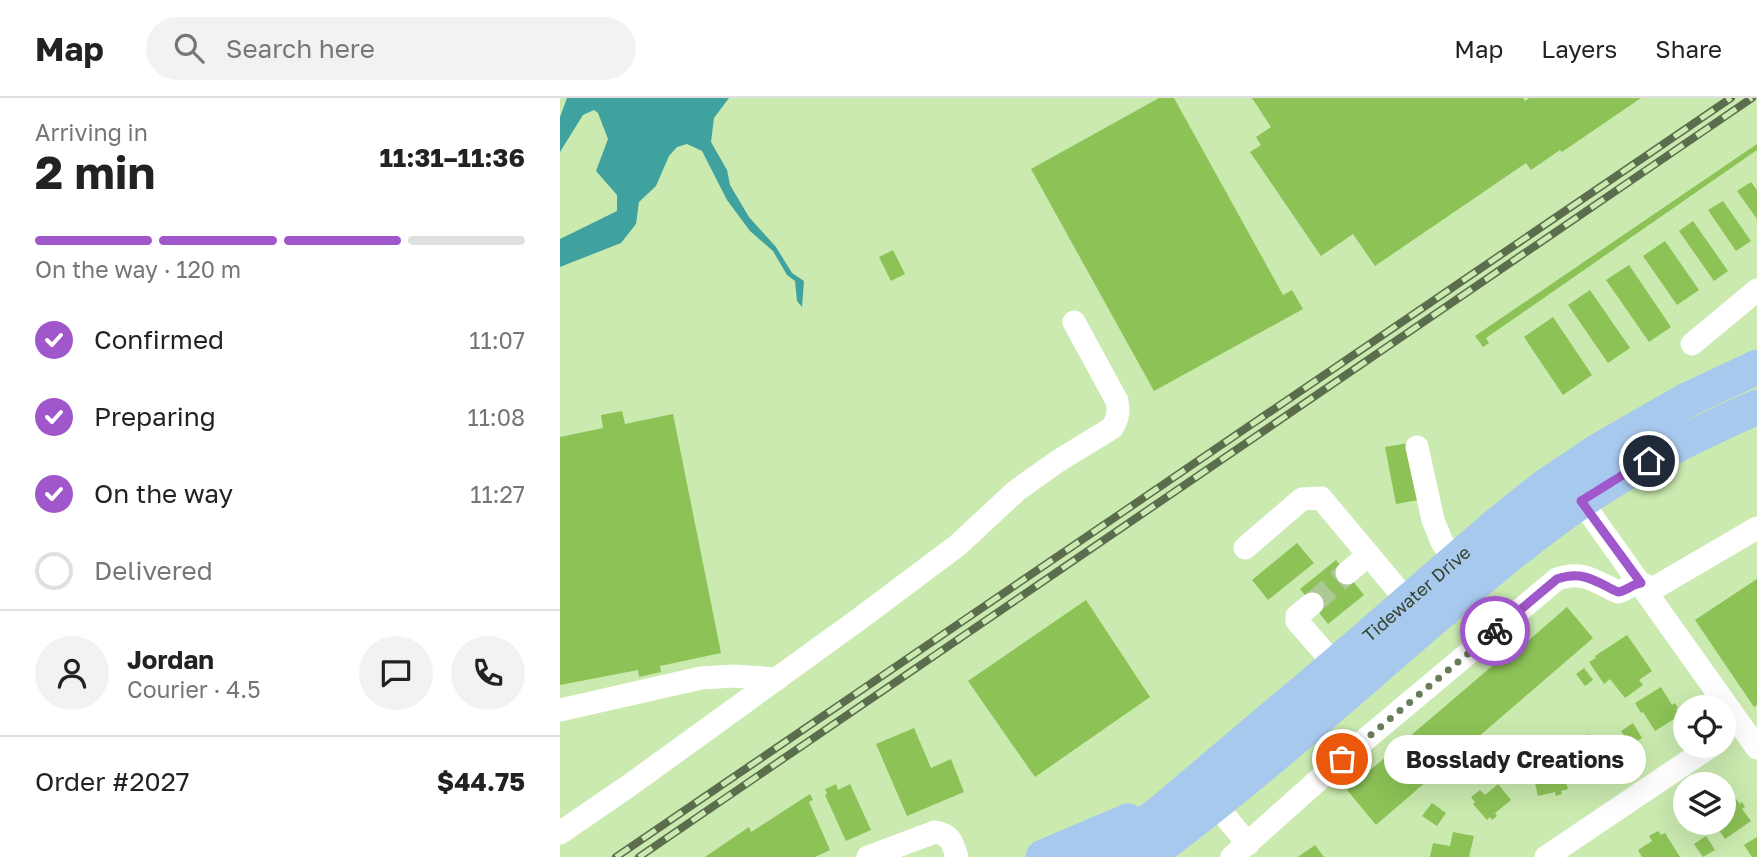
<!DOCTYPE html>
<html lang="en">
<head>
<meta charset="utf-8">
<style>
	:root { --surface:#fff; --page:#f2f2f2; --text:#222; --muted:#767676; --line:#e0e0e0; --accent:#a057cb }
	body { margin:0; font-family:"Golos Text",sans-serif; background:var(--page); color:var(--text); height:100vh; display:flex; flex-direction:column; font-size:26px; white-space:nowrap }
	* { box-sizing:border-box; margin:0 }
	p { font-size:23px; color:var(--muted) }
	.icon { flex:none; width:38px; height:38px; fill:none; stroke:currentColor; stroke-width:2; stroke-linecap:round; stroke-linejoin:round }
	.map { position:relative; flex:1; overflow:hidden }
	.drawer { display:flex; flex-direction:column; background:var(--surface); width:560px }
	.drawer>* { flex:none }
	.buttons { position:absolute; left:1113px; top:597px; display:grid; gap:14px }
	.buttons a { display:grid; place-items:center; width:63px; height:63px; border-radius:50%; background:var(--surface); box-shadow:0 7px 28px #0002; font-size:35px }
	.pin { position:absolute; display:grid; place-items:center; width:60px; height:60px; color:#fff; margin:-30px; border:4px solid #fff; border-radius:50%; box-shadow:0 2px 7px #0007 }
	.courier { position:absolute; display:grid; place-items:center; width:70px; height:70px; margin:-35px; border:5px solid #a057cb; border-radius:50%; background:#fff; color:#222; box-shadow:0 2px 9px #0007 }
	.bubble { position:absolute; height:49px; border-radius:24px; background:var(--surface); box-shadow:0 7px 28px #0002; font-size:23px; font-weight:700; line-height:49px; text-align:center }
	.summary em { font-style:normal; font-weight:700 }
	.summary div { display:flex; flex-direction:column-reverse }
	.summary { display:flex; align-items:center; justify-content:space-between; height:119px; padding:0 35px }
	h1 { font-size:46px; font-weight:700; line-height:52px }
	.bar { display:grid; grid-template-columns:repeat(4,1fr); gap:10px 7px; align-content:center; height:84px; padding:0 35px }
	.bar i { height:9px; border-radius:5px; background:var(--line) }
	.bar .active { background:var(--accent) }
	.bar p { grid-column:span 4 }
	.line { display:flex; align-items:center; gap:18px; padding:0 35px; border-top:2px solid var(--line) }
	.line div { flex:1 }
	.round { display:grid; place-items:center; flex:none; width:74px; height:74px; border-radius:37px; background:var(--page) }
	ol { padding:0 35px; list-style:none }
	li { display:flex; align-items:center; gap:21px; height:77px }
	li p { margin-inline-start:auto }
	li .icon { padding:7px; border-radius:50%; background:var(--accent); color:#fff; stroke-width:4 }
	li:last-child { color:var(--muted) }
	li i { width:38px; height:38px; border:4px solid var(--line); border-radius:50% }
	header { display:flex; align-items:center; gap:42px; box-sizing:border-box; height:98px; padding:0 35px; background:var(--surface); border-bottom:2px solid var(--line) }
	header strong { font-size:33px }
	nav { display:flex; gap:38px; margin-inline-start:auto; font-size:24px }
	.search { width:490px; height:63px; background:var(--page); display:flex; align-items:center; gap:18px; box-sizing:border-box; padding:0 24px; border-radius:38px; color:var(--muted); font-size:26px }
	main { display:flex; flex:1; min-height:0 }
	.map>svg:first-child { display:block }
	.water { fill:#40a29e }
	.building { fill:#8cc256 }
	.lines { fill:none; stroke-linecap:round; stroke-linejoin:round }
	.minor-tunnel { stroke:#acc894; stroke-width:23; stroke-dasharray:23 11; stroke-linecap:butt }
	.minor { stroke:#fff; stroke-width:23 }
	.highway { stroke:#a8c9ee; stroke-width:35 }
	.rail-casing { stroke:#5c6d4d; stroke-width:8 }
	.rail { stroke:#caeaaf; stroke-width:5; stroke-dasharray:16; stroke-linecap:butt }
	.done { stroke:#697c59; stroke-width:7; stroke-dasharray:0 12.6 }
	.route { stroke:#a057cb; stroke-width:9 }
	.labels { text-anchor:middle; stroke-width:5; stroke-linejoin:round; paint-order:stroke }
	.street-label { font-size:18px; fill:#35412a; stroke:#caeaaf }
</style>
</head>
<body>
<header>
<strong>Map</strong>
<div class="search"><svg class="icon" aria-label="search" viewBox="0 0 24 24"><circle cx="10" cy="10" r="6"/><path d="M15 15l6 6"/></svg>Search here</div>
<nav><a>Map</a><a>Layers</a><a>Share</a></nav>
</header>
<main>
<section class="drawer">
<div class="summary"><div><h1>2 min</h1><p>Arriving in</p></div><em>11:31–11:36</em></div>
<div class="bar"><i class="active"></i><i class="active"></i><i class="active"></i><i></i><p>On the way · 120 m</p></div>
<ol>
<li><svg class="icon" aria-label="check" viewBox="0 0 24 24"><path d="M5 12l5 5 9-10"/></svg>Confirmed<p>11:07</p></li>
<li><svg class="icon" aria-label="check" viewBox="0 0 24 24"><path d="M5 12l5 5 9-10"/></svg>Preparing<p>11:08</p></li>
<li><svg class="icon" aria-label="check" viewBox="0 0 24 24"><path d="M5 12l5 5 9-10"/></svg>On the way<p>11:27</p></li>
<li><i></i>Delivered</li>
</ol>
<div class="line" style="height:126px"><a class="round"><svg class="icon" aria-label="person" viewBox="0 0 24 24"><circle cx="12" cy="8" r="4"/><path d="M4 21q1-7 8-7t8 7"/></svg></a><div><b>Jordan</b><p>Courier · 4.5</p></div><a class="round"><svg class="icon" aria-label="chat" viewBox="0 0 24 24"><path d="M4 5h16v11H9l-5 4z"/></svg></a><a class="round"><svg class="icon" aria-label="phone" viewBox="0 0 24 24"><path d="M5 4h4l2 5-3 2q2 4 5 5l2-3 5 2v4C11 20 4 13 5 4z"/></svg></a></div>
<div class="line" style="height:91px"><div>Order #2027</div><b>$44.75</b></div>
</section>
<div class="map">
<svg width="1197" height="759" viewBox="0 0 1197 759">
	<rect width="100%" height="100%" fill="#caeaaf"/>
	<path class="water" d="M7,0H169L154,20L151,44L167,72L170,87L189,119L216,149L232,175L244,183L242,209L237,203L235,183L227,177L213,153L190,133L167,102L142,53L127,46L117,49L109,58L96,88L79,104L76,126L61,145L0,169V141L57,113V97L36,73L48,41L38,15L34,12L23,17L0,54V19Z"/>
	<g class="building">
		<path d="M599,0H614L723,197L732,192L743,211L594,293L471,71Z"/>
		<path d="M692,0H963L965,3L969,0H1081L1002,54L1000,52L971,72L966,65L815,168L793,136L761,158L690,54L701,47L696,39L711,29Z"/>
		<path d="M1197,46V52L926,240L929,245L923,249L915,238Z"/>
		<path d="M1191,84L1197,92V121L1177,93Z"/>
		<path d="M1163,103L1191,143L1176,153L1148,112Z"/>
		<path d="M1133,123L1168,173L1154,183L1119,133Z"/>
		<path d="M1105,143L1139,192L1117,207L1083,158Z"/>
		<path d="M333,152L345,176L331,183L319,159Z"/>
		<path d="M1069,167L1111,229L1089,244L1046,182Z"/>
		<path d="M1030,192L1070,250L1048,265L1008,207Z"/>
		<path d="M993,219L1032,277L1003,297L964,239Z"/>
		<path d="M62,313L65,326L113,316L161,555L100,568L101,574L79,579L78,572L0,587V339L43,330L41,317Z"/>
		<path d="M849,345L864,401L836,406L825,349Z"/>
		<path d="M737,445L754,465L708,502L692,482Z"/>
		<path d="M776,462L804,497L768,526L740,491Z"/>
		<path d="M1197,481V607L1194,609L1135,522Z"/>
		<path d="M526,502L590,599L475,679L408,583Z"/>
		<path d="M1007,509L1033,540L816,727L787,692L965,540L968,543Z"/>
		<path d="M1067,537L1092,573L1079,582L1083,587L1065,600L1050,581L1044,586L1029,564L1036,560L1035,558Z"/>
		<path d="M1024,570L1033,582L1025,588L1016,576Z"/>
		<path d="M1101,589L1112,607L1115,605L1118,610L1116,611L1119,618L1095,633L1083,614L1081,615L1075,605Z"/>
		<path d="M1073,625L1082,640L1071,648L1061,633Z"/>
		<path d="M354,630L371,670L391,661L404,694L347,718L316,646Z"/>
		<path d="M1027,636L1034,646L1046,638L1058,656L1032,674L1023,661L1017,664L1007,649Z"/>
		<path d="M997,665L998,670L1002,669L1008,691L1001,693L1002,696L996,698L995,694L978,698L973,677L990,673L988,667Z"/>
		<path d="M276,686L278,692L290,686L311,732L286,743L265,697L267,696L265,691Z"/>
		<path d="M938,686L951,702L935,715L937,718L932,722L930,719L927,722L913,706L915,704L911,699L920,692L925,697Z"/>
		<path d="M1168,690L1180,706L1182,704L1185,709L1182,711L1191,723L1165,741L1159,732L1167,727L1166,724L1161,728L1159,724H1164V693Z"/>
		<path d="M250,696L253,702L249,704L270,752L255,759H145L189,729L191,734Z"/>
		<path d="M872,705L886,715L877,728L862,718Z"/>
		<path d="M1098,733L1101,737L1105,735L1120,759H1082L1078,752L1092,743L1089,738Z"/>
		<path d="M893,734L914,738L909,759H870L873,745L890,748Z"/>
		<path d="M1146,738L1155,752L1143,759L1134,746Z"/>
		<path d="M1197,739V759H1192L1184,747Z"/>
		<path d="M755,747L764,759H738Z"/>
	</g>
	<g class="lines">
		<path class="minor-tunnel" d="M752,506L787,475"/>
		<g class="minor">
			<path d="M1132,246L1197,192"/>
			<path d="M857,349L873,422L882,444L901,473"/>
			<path d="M1014,393L1197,650"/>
			<path d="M685,450L742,401L761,400L848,504"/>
			<path d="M787,475L808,457"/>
			<path d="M752,506L737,518V523L783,576"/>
			<path d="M0,612L141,580L174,578L217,581"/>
			<path d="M655,706L688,746"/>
			<path d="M0,735L70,687L302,519L398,447L456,393L498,363L552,330C558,320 559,314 557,303L514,224"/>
			<path d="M308,759L375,734C392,737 392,745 397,759"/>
			<path d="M672,759L782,661L997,481C1022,472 1035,483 1058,494C1066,493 1071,485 1079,485C1087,486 1086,490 1096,489L1197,430"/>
			<path d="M986,759L1151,648"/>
		</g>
		<g class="highway">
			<path d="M483,759L568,723"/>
			<path id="s1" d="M541,759L601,714L775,567L939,425L987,387L1038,353L1127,302L1197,269"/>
			<path d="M586,759C684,687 775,605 867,526C917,484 966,441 1020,404C1074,366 1137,336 1197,309"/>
		</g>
		<g class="rail-casing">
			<g id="rail">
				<path d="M56,759L1171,0"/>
				<path d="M79,759L1192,0"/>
			</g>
		</g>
		<use href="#rail" class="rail"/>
	</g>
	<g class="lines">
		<path class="done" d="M782,661L935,533"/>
		<path class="route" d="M935,533L997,481C1022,472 1035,483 1058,494C1067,493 1072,486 1081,485L1021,403L1066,375L1089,363"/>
	</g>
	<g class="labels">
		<g class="street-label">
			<text dy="6" stroke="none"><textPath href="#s1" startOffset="411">Tidewater Drive</textPath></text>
		</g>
	</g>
</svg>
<div class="buttons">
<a><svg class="icon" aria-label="locate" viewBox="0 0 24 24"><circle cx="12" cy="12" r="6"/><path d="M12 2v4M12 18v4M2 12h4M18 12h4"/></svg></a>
<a><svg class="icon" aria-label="layers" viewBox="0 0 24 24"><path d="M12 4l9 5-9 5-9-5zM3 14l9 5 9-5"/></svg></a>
</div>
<div class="pin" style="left:782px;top:661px;background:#ea580c"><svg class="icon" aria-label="bag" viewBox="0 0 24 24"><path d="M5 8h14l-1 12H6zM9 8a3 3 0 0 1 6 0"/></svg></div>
<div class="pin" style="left:1089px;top:363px;background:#1f2937"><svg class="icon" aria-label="home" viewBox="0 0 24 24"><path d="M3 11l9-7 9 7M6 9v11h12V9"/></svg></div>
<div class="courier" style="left:935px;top:533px"><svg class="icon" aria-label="bike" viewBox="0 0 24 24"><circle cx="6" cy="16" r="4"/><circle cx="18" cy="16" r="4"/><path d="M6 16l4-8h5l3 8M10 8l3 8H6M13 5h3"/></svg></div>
<div class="bubble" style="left:824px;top:637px;width:262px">Bosslady Creations</div>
</div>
</main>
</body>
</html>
